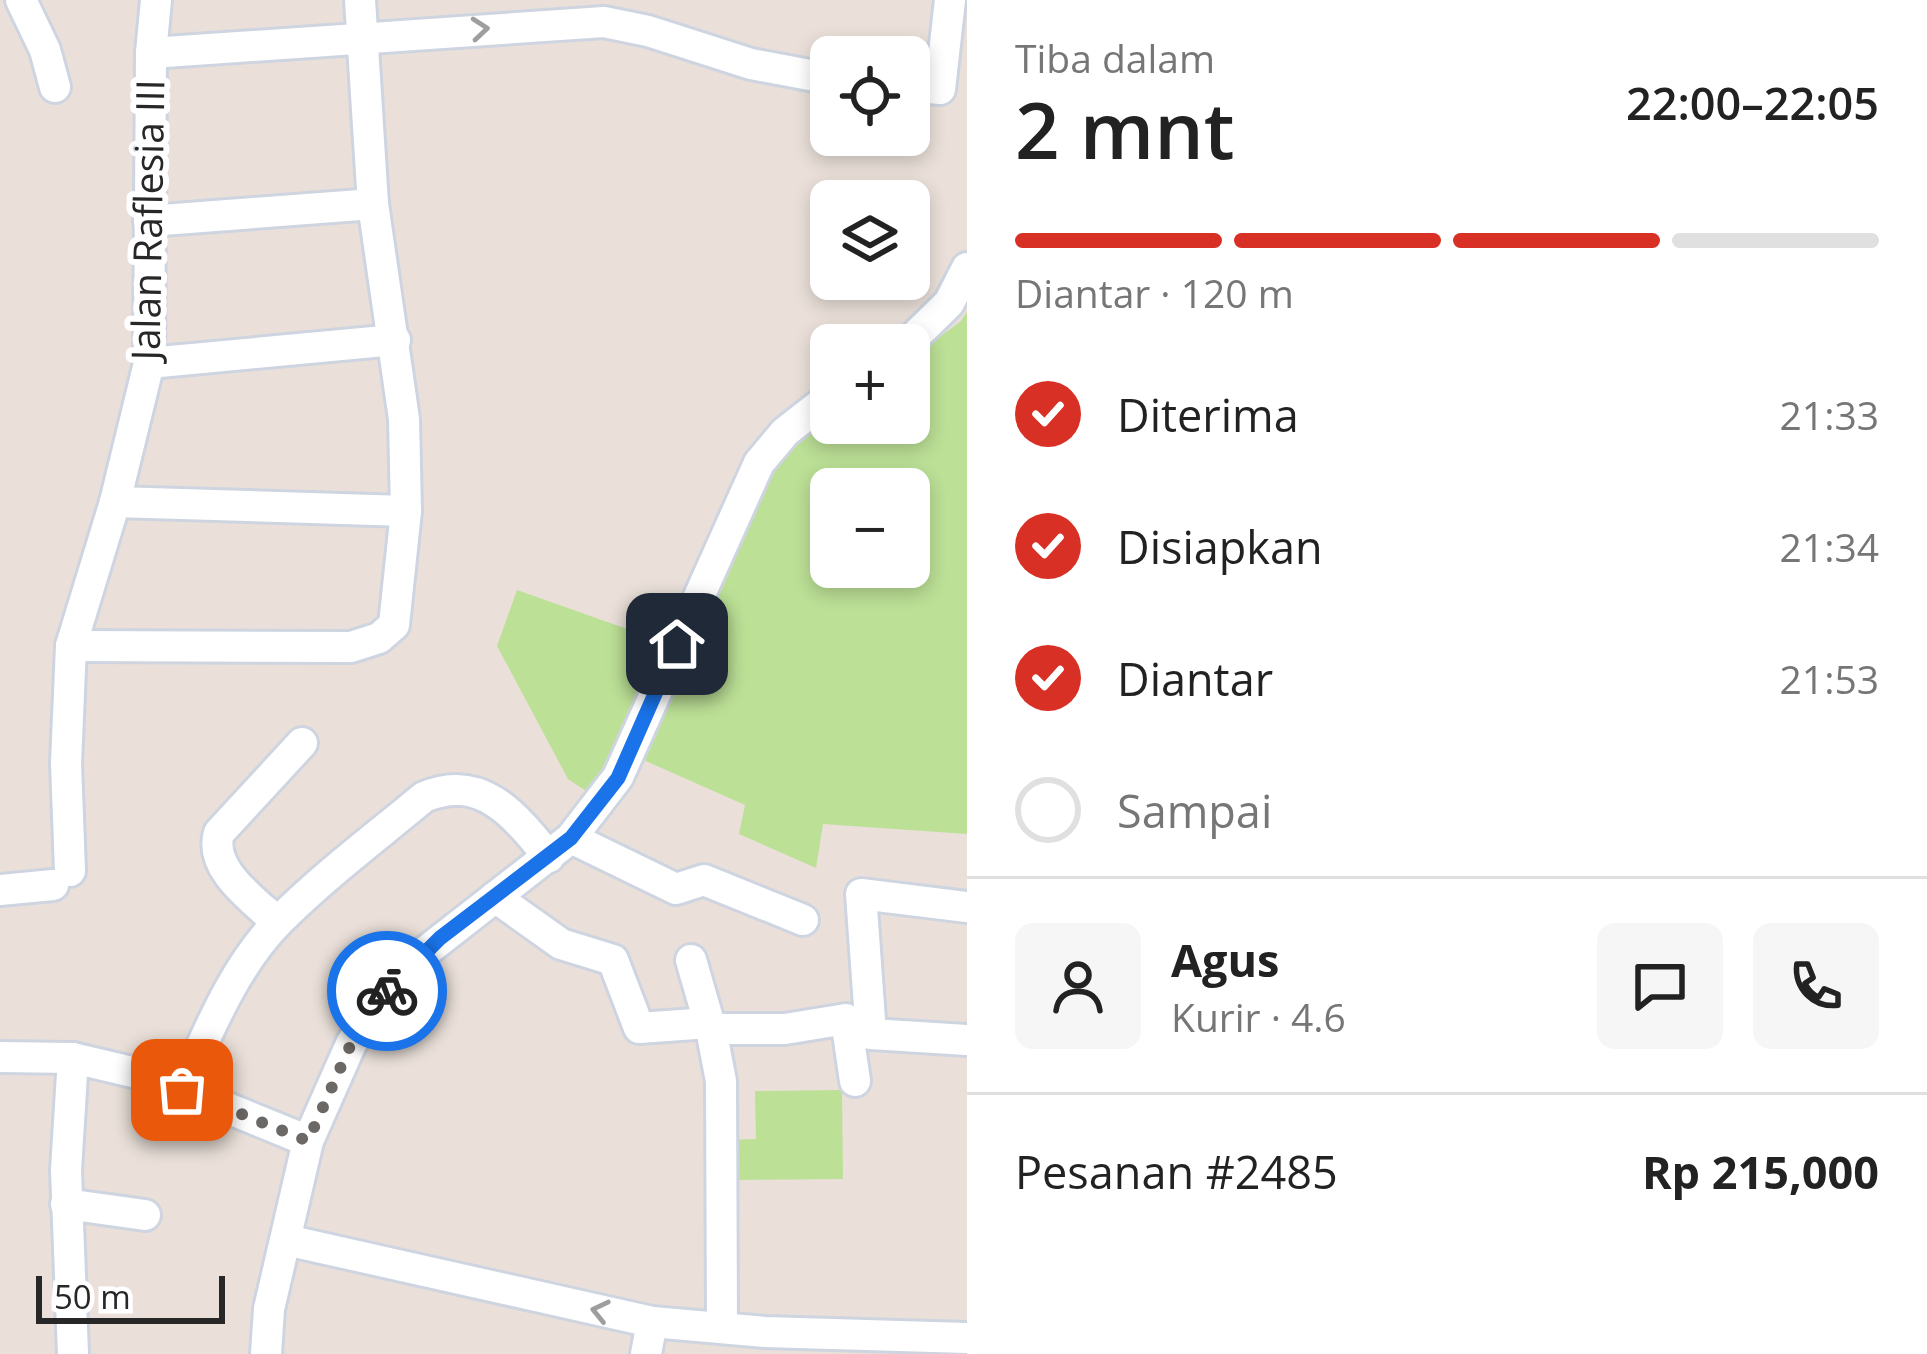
<!DOCTYPE html>
<html lang="id">
<head>
<meta charset="utf-8">
<style>
	:root { --surface:#fff; --page:#f6f6f6; --text:#222; --muted:#767676; --line:#e0e0e0; --accent:#d93025 }
	body { margin:0; font-family:"Open Sans",sans-serif; background:var(--page); color:var(--text); height:100vh; display:flex; flex-direction:column; font-size:45px; white-space:nowrap }
	* { box-sizing:border-box; margin:0 }
	p { font-size:39px; color:var(--muted) }
	.icon { flex:none; width:66px; height:66px; fill:none; stroke:currentColor; stroke-width:2; stroke-linecap:round; stroke-linejoin:round }
	.map { position:relative; flex:1; overflow:hidden }
	.sheet { display:flex; flex-direction:column; background:var(--surface); width:960px }
	.sheet>* { flex:none }
	.buttons { position:absolute; left:810px; top:36px; display:grid; gap:24px }
	.buttons a { display:grid; place-items:center; width:120px; height:120px; border-radius:18px; background:var(--surface); box-shadow:0 6px 18px #0003; font-size:60px }
	.scale { position:absolute; left:36px; bottom:30px; width:189px; box-sizing:border-box; padding-left:12px; border:6px solid #272727; border-top:0; font-size:33px; line-height:42px; white-space:nowrap; color:#272727; -webkit-text-stroke:9px #fff; paint-order:stroke }
	.pin { position:absolute; display:grid; place-items:center; width:102px; height:102px; color:#fff; margin:-51px; border-radius:24px; box-shadow:0 6px 18px #0006 }
	.courier { position:absolute; display:grid; place-items:center; width:120px; height:120px; margin:-60px; border:9px solid #1a73e8; border-radius:50%; background:#fff; color:#222; box-shadow:0 3px 15px #0007 }
	.summary em { font-style:normal; font-weight:600 }
	.summary div { display:flex; flex-direction:column-reverse }
	.summary { display:flex; align-items:center; justify-content:space-between; height:204px; padding:0 48px }
	h1 { font-size:78px; font-weight:600; line-height:90px }
	.bar { display:grid; grid-template-columns:repeat(4,1fr); gap:18px 12px; align-content:center; height:144px; padding:0 48px }
	.bar i { height:15px; border-radius:9px; background:var(--line) }
	.bar .selected { background:var(--accent) }
	.bar p { grid-column:span 4 }
	.line { display:flex; align-items:center; gap:30px; padding:0 48px; border-top:3px solid var(--line) }
	.line div { flex:1 }
	.round { display:grid; place-items:center; flex:none; width:126px; height:126px; border-radius:18px; background:var(--page) }
	ol { padding:0 48px; list-style:none }
	li { display:flex; align-items:center; gap:36px; height:132px }
	li p { margin-inline-start:auto }
	li .icon { padding:12px; border-radius:50%; background:var(--accent); color:#fff; stroke-width:4 }
	li:last-child { color:var(--muted) }
	li i { width:66px; height:66px; border:6px solid var(--line); border-radius:50% }
	main { display:flex; flex:1; min-height:0 }
	.map>svg:first-child { display:block }
	.green { fill:#bce096; fill-rule:evenodd }
	.lines { fill:none; stroke-linecap:round; stroke-linejoin:round }
	.minor-casing { stroke:#ced5e0; stroke-width:36 }
	.minor { stroke:#fff; stroke-width:30 }
	.oneway { stroke:#9e9e9e }
	.done { stroke:#6b6865; stroke-width:12; stroke-dasharray:0 21.6 }
	.route { stroke:#1a73e8; stroke-width:15 }
	.labels { text-anchor:middle; stroke-width:12; stroke-linejoin:round; paint-order:stroke }
	.street-label { font-size:39px; fill:#272727; stroke:#fff }
</style>
</head>
<body>
<main>
<div class="map">
<svg width="967" height="1354" viewBox="0 0 967 1354">
	<rect width="100%" height="100%" fill="#eae0d9"/>
	<g class="green">
		<path d="M967,312V834L823,824L816,868L739,834L745,805L639,758L764,479L802,431L831,408V423H909V359L960,322ZM831,489H909V567H831Z"/>
		<path d="M517,590L661,641L640,701L592,795L568,779L497,646Z"/>
		<path d="M842,1090L843,1179L728,1180L727,1140L756,1139L755,1091Z"/>
	</g>
	<g class="lines">
		<g class="minor-casing">
			<g id="minor">
				<path d="M21,0L45,50L55,87"/>
				<path d="M151,53L604,22L648,31L751,64L831,79"/>
				<path d="M909,86L940,89L950,0"/>
				<path d="M149,221L373,204"/>
				<path d="M906,345L949,303L967,268"/>
				<path d="M149,363L395,340"/>
				<path d="M115,502L406,511"/>
				<path d="M71,646L351,647L379,638L394,625L406,511L404,419L373,204L360,0"/>
				<path d="M571,838L676,889L704,880L803,920"/>
				<path d="M70,871L66,763L71,646L115,502L149,363L151,53L156,0"/>
				<path d="M0,890L53,885"/>
				<path d="M495,897L561,944L613,960L639,1028L709,1023"/>
				<path d="M967,907L861,894L871,1034L967,1040"/>
				<path d="M277,922C254,900 208,869 219,833L302,743"/>
				<path d="M691,960L711,1029L721,1081L722,1328"/>
				<path d="M711,1029H785L846,1019L855,1081"/>
				<path d="M0,1057L73,1058L149,1076L308,1141"/>
				<path d="M73,1058L66,1170L73,1354"/>
				<path d="M182,1090C208,1032 234,966 280,920C324,876 376,837 424,797C481,773 514,814 549,857"/>
				<path d="M66,1204L145,1215"/>
				<path d="M286,1240L652,1322L765,1332L967,1338"/>
				<path d="M266,1354L269,1309L308,1141L351,1044L376,1004L407,966L571,838L618,777L759,463L785,432L831,396"/>
				<path d="M646,1354L652,1322"/>
			</g>
		</g>
		<use href="#minor" class="minor"/>
	</g>
	<defs><path id="oneway-chevron" d="M-2-3.5L2.5 0L-2 3.5" fill="none" stroke-width="1.6" stroke-linecap="round" stroke-linejoin="round" transform="scale(3)"/></defs>
	<g class="oneway">
		<use href="#oneway-chevron" transform="translate(480 29) rotate(-5)"/>
		<use href="#oneway-chevron" transform="translate(600 1311) rotate(-167)"/>
	</g>
	<g class="lines">
		<path class="done" d="M182,1090L308,1141L351,1044L387,991"/>
		<path class="route" d="M387,991L440,938L571,838L618,778L677,644"/>
	</g>
	<g class="labels">
		<g class="street-label">
			<text transform="translate(148 220) rotate(-89)" y="14">Jalan Raflesia III</text>
		</g>
	</g>
</svg>
<div class="buttons">
<a><svg class="icon" aria-label="locate" viewBox="0 0 24 24"><circle cx="12" cy="12" r="6"/><path d="M12 2v4M12 18v4M2 12h4M18 12h4"/></svg></a>
<a><svg class="icon" aria-label="layers" viewBox="0 0 24 24"><path d="M12 4l9 5-9 5-9-5zM3 14l9 5 9-5"/></svg></a>
<a>+</a>
<a>−</a>
</div>
<div class="scale">50 m</div>
<div class="pin" style="left:182px;top:1090px;background:#ea580c"><svg class="icon" aria-label="bag" viewBox="0 0 24 24"><path d="M5 8h14l-1 12H6zM9 8a3 3 0 0 1 6 0"/></svg></div>
<div class="pin" style="left:677px;top:644px;background:#1f2937"><svg class="icon" aria-label="home" viewBox="0 0 24 24"><path d="M3 11l9-7 9 7M6 9v11h12V9"/></svg></div>
<div class="courier" style="left:387px;top:991px"><svg class="icon" aria-label="bike" viewBox="0 0 24 24"><circle cx="6" cy="16" r="4"/><circle cx="18" cy="16" r="4"/><path d="M6 16l4-8h5l3 8M10 8l3 8H6M13 5h3"/></svg></div>
</div>
<section class="sheet">
<div class="summary"><div><h1>2 mnt</h1><p>Tiba dalam</p></div><em>22:00–22:05</em></div>
<div class="bar"><i class="selected"></i><i class="selected"></i><i class="selected"></i><i></i><p>Diantar · 120 m</p></div>
<ol>
<li><svg class="icon" aria-label="check" viewBox="0 0 24 24"><path d="M5 12l5 5 9-10"/></svg>Diterima<p>21:33</p></li>
<li><svg class="icon" aria-label="check" viewBox="0 0 24 24"><path d="M5 12l5 5 9-10"/></svg>Disiapkan<p>21:34</p></li>
<li><svg class="icon" aria-label="check" viewBox="0 0 24 24"><path d="M5 12l5 5 9-10"/></svg>Diantar<p>21:53</p></li>
<li><i></i>Sampai</li>
</ol>
<div class="line" style="height:216px"><a class="round"><svg class="icon" aria-label="person" viewBox="0 0 24 24"><circle cx="12" cy="8" r="4"/><path d="M4 21q1-7 8-7t8 7"/></svg></a><div><b>Agus</b><p>Kurir · 4.6</p></div><a class="round"><svg class="icon" aria-label="chat" viewBox="0 0 24 24"><path d="M4 5h16v11H9l-5 4z"/></svg></a><a class="round"><svg class="icon" aria-label="phone" viewBox="0 0 24 24"><path d="M5 4h4l2 5-3 2q2 4 5 5l2-3 5 2v4C11 20 4 13 5 4z"/></svg></a></div>
<div class="line" style="height:156px"><div>Pesanan #2485</div><b>Rp 215,000</b></div>
</section>
</main>
</body>
</html>
